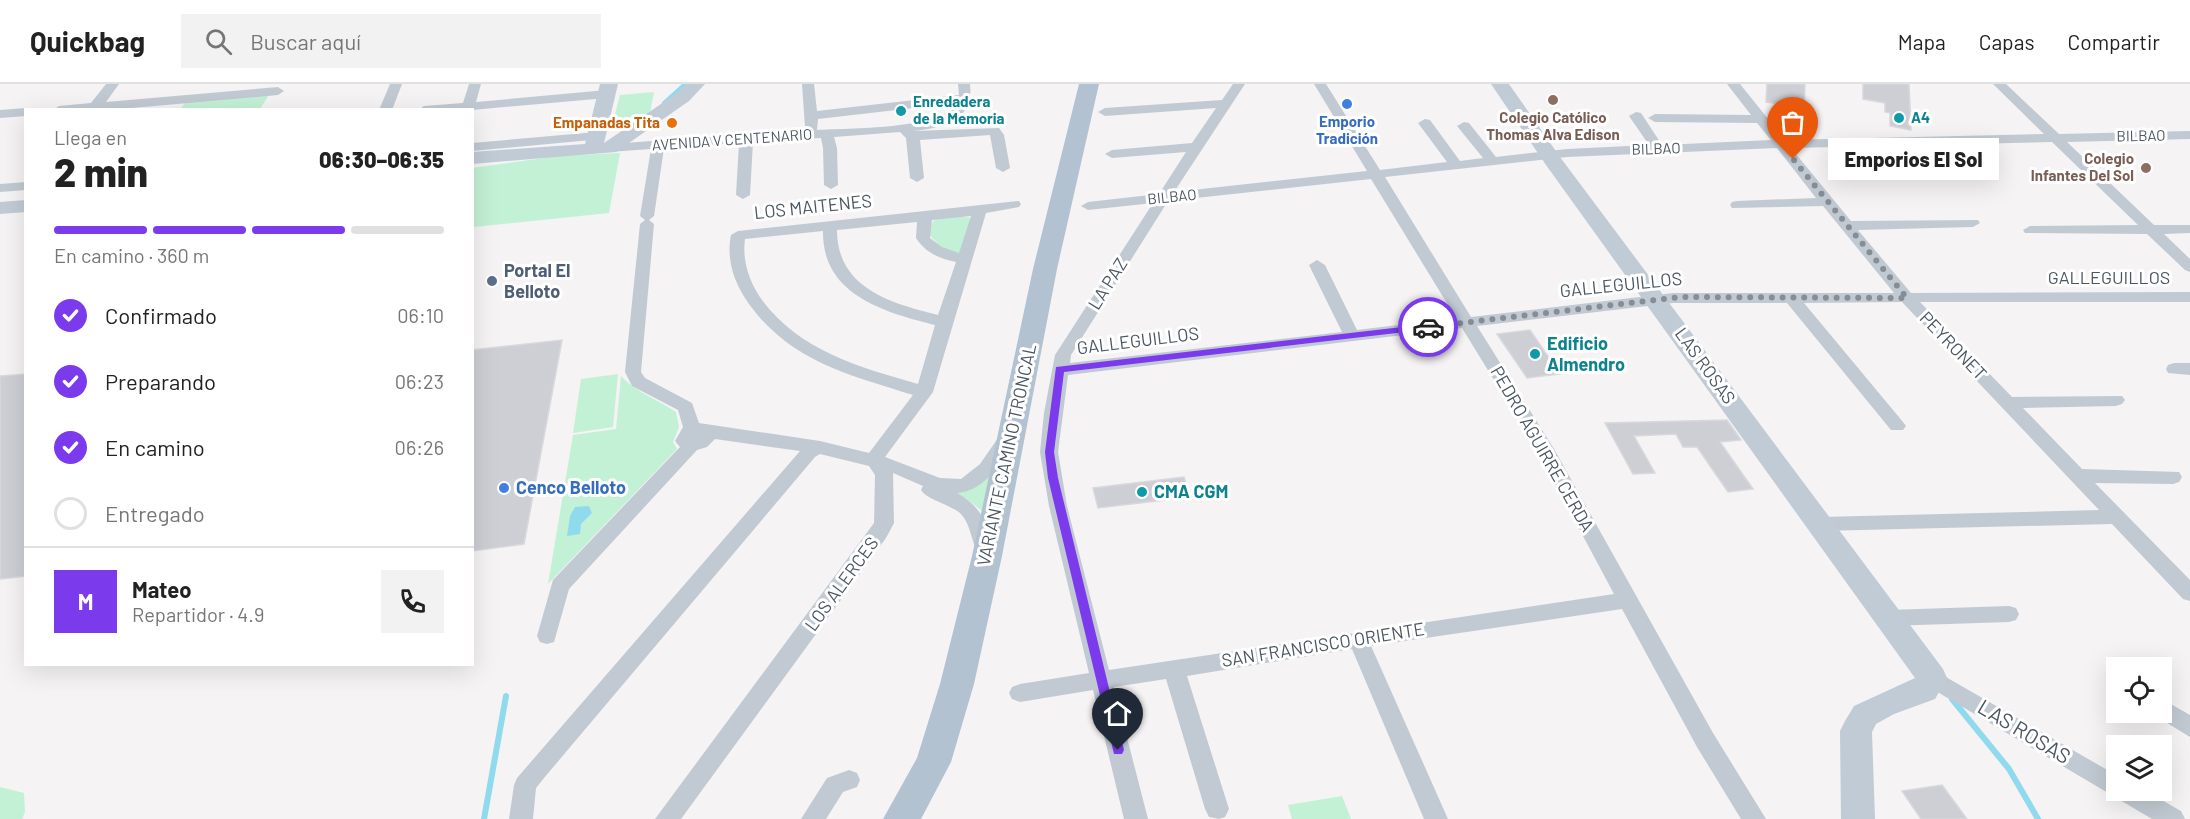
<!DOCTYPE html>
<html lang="es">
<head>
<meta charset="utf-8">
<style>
	:root { --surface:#fff; --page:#f2f2f2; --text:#222; --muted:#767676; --line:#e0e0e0; --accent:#7c3aed }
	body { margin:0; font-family:Barlow,sans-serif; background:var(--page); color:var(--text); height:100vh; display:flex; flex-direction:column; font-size:22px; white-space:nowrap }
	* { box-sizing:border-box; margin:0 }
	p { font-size:20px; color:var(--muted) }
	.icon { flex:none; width:33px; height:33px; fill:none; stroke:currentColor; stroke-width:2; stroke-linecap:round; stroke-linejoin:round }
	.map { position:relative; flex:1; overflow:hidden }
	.panel { position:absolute; left:24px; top:24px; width:450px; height:558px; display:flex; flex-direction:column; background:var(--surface); border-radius:0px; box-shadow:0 6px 24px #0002 }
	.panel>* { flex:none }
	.controls { position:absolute; left:2106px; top:573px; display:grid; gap:12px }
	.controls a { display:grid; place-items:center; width:66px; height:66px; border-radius:0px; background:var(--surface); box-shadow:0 6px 24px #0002; font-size:30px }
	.pin { position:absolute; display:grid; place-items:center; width:51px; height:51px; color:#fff; margin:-62px -26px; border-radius:50% 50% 50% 0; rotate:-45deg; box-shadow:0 0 6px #0007 }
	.pin .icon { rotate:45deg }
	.courier { position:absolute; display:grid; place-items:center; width:60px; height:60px; margin:-30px; border:4px solid #7c3aed; border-radius:50%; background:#fff; color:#222; box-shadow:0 2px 8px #0007 }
	.bubble { position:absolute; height:42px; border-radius:0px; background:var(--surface); box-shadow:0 6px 24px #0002; font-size:20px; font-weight:800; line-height:42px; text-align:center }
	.overview em { font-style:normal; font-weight:800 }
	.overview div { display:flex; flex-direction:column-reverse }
	.overview { display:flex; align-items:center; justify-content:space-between; height:102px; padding:0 30px }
	h1 { font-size:39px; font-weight:800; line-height:45px }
	.bar { display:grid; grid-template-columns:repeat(4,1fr); gap:9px 6px; align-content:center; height:72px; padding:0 30px }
	.bar i { height:8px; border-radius:4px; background:var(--line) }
	.bar .current { background:var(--accent) }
	.bar p { grid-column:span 4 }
	.line { display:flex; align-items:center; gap:15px; padding:0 30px; border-top:2px solid var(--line) }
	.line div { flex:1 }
	.round { display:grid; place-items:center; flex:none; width:63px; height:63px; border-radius:0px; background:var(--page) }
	ol { padding:0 30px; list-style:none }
	li { display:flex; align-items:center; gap:18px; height:66px }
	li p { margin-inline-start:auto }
	li .icon { padding:6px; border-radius:50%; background:var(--accent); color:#fff; stroke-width:4 }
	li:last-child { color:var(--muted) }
	li i { width:33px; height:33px; border:3px solid var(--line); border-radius:50% }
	header { display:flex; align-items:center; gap:36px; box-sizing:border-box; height:84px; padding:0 30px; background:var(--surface); border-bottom:2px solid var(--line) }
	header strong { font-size:28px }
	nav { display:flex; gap:33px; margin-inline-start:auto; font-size:21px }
	.search { width:420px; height:54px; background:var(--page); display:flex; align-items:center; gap:15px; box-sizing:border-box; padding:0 21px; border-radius:0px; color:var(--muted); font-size:22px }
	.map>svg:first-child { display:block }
	.green { fill:#c3f1d5 }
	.water { fill:#90daee }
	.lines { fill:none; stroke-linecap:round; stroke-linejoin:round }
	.stream-far1 { stroke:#90daee; stroke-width:4 }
	.stream { stroke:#90daee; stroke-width:6 }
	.building { fill:#cdcfd5; stroke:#d7d9de; stroke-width:1.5 }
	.street { fill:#c1cad2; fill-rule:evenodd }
	.secondary { fill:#c1cbd6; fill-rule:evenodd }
	.primary { fill:#b3c2d1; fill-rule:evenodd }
	.route { fill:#7c3aed }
	.done { stroke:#868d94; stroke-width:6; stroke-dasharray:0 10.8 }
	.education-dot { fill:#8d6e63; stroke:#fff; stroke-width:2 }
	.shop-dot { fill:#3f7fe0; stroke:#fff; stroke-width:2 }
	.culture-dot { fill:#0f9aa8; stroke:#fff; stroke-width:2 }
	.food-dot { fill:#e8710a; stroke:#fff; stroke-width:2 }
	.service-dot { fill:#5c6f8a; stroke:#fff; stroke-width:2 }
	.labels { text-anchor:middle; stroke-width:6; stroke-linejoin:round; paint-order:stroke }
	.far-culture-label { font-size:15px; font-weight:bold; fill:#0d838f; stroke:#fff; text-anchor:start }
	.far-education-label { font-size:15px; font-weight:bold; fill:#785e54; stroke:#fff }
	.far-shop-label { font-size:15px; font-weight:bold; fill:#366cbe; stroke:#fff }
	.far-food-label { font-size:15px; font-weight:bold; fill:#c56008; stroke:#fff; text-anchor:end }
	.far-street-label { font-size:15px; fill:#4a5661; stroke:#fff }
	.street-label { font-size:18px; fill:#4a5661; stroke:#fff }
	.service-label { font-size:18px; font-weight:bold; fill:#4e5e75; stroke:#fff; text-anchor:start }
	.culture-label { font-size:18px; font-weight:bold; fill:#0d838f; stroke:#fff; text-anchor:start }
	.shop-label { font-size:18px; font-weight:bold; fill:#366cbe; stroke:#fff; text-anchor:start }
	.near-street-label { font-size:21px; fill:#4a5661; stroke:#fff }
</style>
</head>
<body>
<header>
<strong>Quickbag</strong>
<div class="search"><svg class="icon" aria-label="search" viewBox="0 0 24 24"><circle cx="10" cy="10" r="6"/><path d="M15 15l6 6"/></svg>Buscar aquí</div>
<nav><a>Mapa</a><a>Capas</a><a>Compartir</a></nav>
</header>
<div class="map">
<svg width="2190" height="735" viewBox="0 0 2190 735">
	<rect width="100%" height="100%" fill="#f5f3f3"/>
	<g class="green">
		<path d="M654,8L650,29L630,44L611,45L620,11Z"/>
		<path d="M269,11L260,25L180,26L186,17Z"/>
		<path d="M620,69L609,129L473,143L472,84L558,72Z"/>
		<path d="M956,132L974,134L962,169C948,171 937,160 929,150L933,137L943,133Z"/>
		<path d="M618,290L613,343L573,349L581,295Z"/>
		<path d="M621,292C637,309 657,315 676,328L679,343L673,358L677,365L548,500L573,351L616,345Z"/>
		<path d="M990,389L982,427L967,415L947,407Z"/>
		<path d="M0,703L24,709L25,728L22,735H0Z"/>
		<path d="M1342,712L1351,735H1292L1288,721Z"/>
	</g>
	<path class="water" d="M589,422L592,429L581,440L580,450L567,452L570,432L575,423Z"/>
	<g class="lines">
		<path class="stream-far1" d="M664,19L685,0"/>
		<g class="stream">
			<path d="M1952,615L2009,685L2038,735"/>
			<path d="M484,735L506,612"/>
		</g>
	</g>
	<g class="building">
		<path d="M1767,0H1805L1804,25L1810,26L1809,49L1788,45L1789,32L1785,31L1786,21L1766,18Z"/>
		<path d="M1863,0H1909L1911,46L1890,42V29L1885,28V19L1863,15Z"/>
		<path d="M1530,246L1560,290L1527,294L1497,250Z"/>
		<path d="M562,256L524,460L472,467V266Z"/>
		<path d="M26,290V492L0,495V292Z"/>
		<path d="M1727,336L1741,356L1720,358L1753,405L1728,408L1697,363H1683L1676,350L1634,352L1655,389L1633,390L1605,339Z"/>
		<path d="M1184,393L1190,413L1098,424L1093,404Z"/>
		<path d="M1942,701L1967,735H1921L1902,707Z"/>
	</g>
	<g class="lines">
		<g class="street">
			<path d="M106,0H119L106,18L278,3L284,7L278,11L109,26H53L59,22L91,19Z"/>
			<path d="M390,0H402L392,26H379Z"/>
			<path d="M469,0H481L476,18L607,6L613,10L607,14L472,26H418L424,22L463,19Z"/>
			<path d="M802,0H814L817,27L959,11L958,0H970C974,37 944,43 914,47L999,44L1004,51L1010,84L1003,88L996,84L990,51L920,56L924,94L917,98L910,94L906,54L900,48L834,53L837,64L838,101L831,105L824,101L823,64L821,54L753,58L750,111L743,115L736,111L739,59L664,64L654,132L649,136L654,140L641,288L645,294L692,319L699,339L820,357L869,369L913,311C849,291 790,277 749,220C734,199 726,176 731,151L738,147L1019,117L1021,120L1019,123L986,129L933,308L885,373L940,394L961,395L980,380L998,354L1004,352L1010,354L1013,358C999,381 986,406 957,409C980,421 988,440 995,464L992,469L985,471L978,469C971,457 971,441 961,430C950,420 927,416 921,406L923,402L893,389L894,439L886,454L681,735H655L874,439L875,391L869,382L820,370L815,373L544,694L536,704L533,735H509L514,701L517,694L800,367L715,355L707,363L697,366L569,505L554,558L547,560L540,558L537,552L553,496L680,363L675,357L683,343L678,326L632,302L625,288L640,140L645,136L640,132L651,65L609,68L602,64L609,60L809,46L805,43ZM957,19C942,46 847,44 817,46L818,35ZM971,132L959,169L942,163L930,154L932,136ZM917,138L916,154C926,169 938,174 956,178L938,231C890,219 837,204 837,146ZM823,147C822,211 884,228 935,241L918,300C859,283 800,267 762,216C749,198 742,176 745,155Z"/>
			<path d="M1233,0H1245L1174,108L1367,87L1314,0H1326L1380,86L1447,78L1418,39L1425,35L1430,36L1460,77L1483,74L1457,42L1464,38L1469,39L1496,73L1567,65L1649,61L1629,32L1636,28L1641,29L1662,61L1771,56L1757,39L1655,38L1648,34L1655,30L1751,31L1727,0H1740L1785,56L2044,50L1993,0H2006L2059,50L2190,47V55L2067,58L2154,141H2190V149L2164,150L2190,175V188L2185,186L2147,150L2025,149L2023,146L2030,142L2138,141L2052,58L1791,64L1851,137L1978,136L1980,139L1973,143L1858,146L1911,209L2190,208V218H1920L2012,313L2122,312L2125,316L2122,320L2116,322L2023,324L2082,385L2179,388L2182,393L2179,398L2173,400L2095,399L2190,496V517L2183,515L2112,440L1820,447L1813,445L1810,440L1813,435L1820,433L2099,426L1902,218L1804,219L1903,338L1906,342L1903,346H1891L1787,219H1673L1477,242L1554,365L1713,649L1766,735H1741L1697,663L1622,525L1371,562L1448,735H1424L1352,565L1187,592L1229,725L1225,733L1219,735L1209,733L1205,725L1166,595L1114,603L1148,735H1124L1093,606L1020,618L1012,615L1009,609L1012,603L1020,600L1089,589L1049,422L1040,368L1044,329L1055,271L1153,119L1088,126L1081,122L1088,118L1159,110L1186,68L1112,74L1105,70L1112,66L1192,59L1216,24L1105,32L1098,28L1105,24L1222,16ZM1777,64L1816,114L1737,117L1732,118L1730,121L1732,124L1823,122L1894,209H1673L1471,233L1385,93L1567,73ZM1371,95L1456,234L1357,246L1325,181L1317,176L1309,181L1342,248L1070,279L1071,271L1168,117ZM1462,244L1537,366L1614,510L1109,586L1067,422L1058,368L1068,291Z"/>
			<path d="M26,24L31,26H26V32L0,34V26Z"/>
			<path d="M597,48L604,52L602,55L472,67V59Z"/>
			<path d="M26,98V106L0,108V100Z"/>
			<path d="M2174,279H2190V291L2168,289L2166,285L2168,281Z"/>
			<path d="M2009,522L2016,524L2019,530L2016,536L2009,538L1888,542L1881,540L1878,534L1881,528L1888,526Z"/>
			<path d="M1932,585L2116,691V706H2144L2181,727L2185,735H2152L1924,600L1921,594L1924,588Z"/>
			<path d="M2162,615L2190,631V653L2154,631L2153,628H2162Z"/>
			<path d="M849,686L857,689L860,696L857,703L843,708L826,735H801L827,694Z"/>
		</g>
		<g class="secondary">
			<path d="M600,0H618L604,59L677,9L686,0H705L689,17L616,68L472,80V68L585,60Z"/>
			<path d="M1491,0H1509L1560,73L1943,585L1947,594L1935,615L1894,630L1876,640L1872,648L1875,735H1841L1840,647L1845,637L1854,622L1915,594L1546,81Z"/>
			<path d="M26,116V128L0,130V118Z"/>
		</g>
		<path class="primary" d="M1079,0H1099L1057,185L1002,472L974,600L951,678L921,735H883L917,674L940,600L972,472L1033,185Z"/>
	</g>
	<path class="route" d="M1428,240L1431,241V245L1064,288L1054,368L1058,394L1124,666L1122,670H1114L1048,394L1045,368L1056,283Z"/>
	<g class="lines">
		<path class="done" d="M1428,243L1680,213L1907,214L1793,75"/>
	</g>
	<g class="education-dot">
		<circle cx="1553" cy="16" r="6"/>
		<circle cx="2146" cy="84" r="6"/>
	</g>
	<g class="shop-dot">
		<circle cx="1347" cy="20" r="6"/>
		<circle cx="504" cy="404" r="6"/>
	</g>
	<g class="culture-dot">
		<circle cx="901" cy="27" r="6"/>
		<circle cx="1899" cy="34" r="6"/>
		<circle cx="1535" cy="270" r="6"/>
		<circle cx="1142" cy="408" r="6"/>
	</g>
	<circle class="food-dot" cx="672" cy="39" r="6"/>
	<circle class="service-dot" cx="492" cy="197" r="6"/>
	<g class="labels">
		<g class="far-culture-label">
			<text x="913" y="23">Enredadera<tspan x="913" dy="17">de la Memoria</tspan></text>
			<text x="1911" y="39">A4</text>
		</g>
		<g class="far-education-label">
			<text x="1553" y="39">Colegio Católico<tspan x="1553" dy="17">Thomas Alva Edison</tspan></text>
			<text x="2134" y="80" text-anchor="end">Colegio<tspan x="2134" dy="17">Infantes Del Sol</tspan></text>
		</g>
		<g class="far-shop-label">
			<text x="1347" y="43">Emporio<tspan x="1347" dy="17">Tradición</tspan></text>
		</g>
		<g class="far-food-label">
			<text x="660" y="44">Empanadas Tita</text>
		</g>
		<g class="far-street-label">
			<text transform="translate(2141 52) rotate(-1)" y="5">BILBAO</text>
			<text transform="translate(732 56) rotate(-4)" y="5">AVENIDA V CENTENARIO</text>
			<text transform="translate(1656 65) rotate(-2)" y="5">BILBAO</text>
			<text transform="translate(1172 113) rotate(-6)" y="5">BILBAO</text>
		</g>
		<g class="street-label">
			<text transform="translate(813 123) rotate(-6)" y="6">LOS MAITENES</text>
			<text x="2109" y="200">GALLEGUILLOS</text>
			<text transform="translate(1108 200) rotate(-58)" y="6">LA PAZ</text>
			<text transform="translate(1621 201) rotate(-6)" y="6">GALLEGUILLOS</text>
			<text transform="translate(1138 257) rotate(-7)" y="6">GALLEGUILLOS</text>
			<text transform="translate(1953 262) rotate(46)" y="6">PEYRONET</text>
			<text transform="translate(1705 282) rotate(54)" y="6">LAS ROSAS</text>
			<text transform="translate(1542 365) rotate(60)" y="6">PEDRO AGUIRRE CERDA</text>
			<text transform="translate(1007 371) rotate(-78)" y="6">VARIANTE CAMINO TRONCAL</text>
			<text transform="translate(842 500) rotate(-54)" y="6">LOS ALERCES</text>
			<text transform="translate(1323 561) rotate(-9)" y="6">SAN FRANCISCO ORIENTE</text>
		</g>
		<g class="service-label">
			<text x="504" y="193">Portal El<tspan x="504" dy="21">Belloto</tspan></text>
		</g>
		<g class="culture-label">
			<text x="1547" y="266">Edificio<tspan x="1547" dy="21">Almendro</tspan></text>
			<text x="1154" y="414">CMA CGM</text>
		</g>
		<g class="shop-label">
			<text x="516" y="410">Cenco Belloto</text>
		</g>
		<g class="near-street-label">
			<text transform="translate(2024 648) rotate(31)" y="7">LAS ROSAS</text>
		</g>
	</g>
</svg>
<div class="controls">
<a><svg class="icon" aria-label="locate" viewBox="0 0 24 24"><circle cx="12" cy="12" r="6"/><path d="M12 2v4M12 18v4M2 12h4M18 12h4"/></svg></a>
<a><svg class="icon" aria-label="layers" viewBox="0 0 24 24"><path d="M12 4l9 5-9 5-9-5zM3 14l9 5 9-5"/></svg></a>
</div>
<div class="pin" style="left:1793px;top:75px;background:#ea580c"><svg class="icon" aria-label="bag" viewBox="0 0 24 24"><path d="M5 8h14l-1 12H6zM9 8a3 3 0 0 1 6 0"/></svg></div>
<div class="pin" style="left:1118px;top:666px;background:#1f2937"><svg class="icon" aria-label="home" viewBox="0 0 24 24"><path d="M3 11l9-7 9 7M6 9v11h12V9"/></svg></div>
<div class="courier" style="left:1428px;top:243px"><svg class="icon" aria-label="car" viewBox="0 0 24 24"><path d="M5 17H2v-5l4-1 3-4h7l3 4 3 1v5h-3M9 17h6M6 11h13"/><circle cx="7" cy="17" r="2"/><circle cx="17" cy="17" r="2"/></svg></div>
<div class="bubble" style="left:1828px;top:54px;width:171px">Emporios El Sol</div>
<section class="panel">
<div class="overview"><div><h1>2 min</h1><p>Llega en</p></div><em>06:30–06:35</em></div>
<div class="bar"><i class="current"></i><i class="current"></i><i class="current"></i><i></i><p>En camino · 360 m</p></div>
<ol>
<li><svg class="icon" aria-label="check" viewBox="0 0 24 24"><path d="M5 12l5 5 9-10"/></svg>Confirmado<p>06:10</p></li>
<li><svg class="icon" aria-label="check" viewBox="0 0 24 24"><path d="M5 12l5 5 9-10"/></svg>Preparando<p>06:23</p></li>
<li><svg class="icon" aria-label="check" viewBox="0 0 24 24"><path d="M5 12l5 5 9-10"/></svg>En camino<p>06:26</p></li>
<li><i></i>Entregado</li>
</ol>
<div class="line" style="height:108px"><b class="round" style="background:var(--accent);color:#fff">M</b><div><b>Mateo</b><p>Repartidor · 4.9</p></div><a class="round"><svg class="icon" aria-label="phone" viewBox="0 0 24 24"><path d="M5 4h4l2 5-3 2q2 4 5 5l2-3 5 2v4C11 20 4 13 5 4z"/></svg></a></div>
</section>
</div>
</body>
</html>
